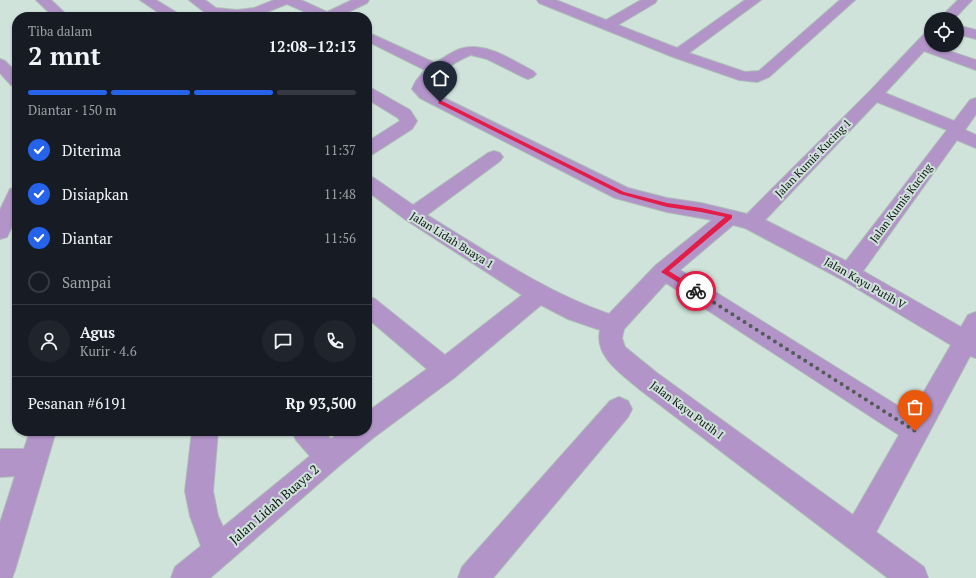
<!DOCTYPE html>
<html lang="id">
<head>
<meta charset="utf-8">
<style>
	:root { --surface:#171b24; --page:#20242c; --text:#f1f3f6; --muted:#9ea1a6; --line:#363941; --accent:#2563eb }
	body { margin:0; font-family:"PT Serif",serif; background:var(--page); color:var(--text); height:100vh; display:flex; flex-direction:column; font-size:15px; white-space:nowrap }
	* { box-sizing:border-box; margin:0 }
	p { font-size:13px; color:var(--muted) }
	.icon { flex:none; width:22px; height:22px; fill:none; stroke:currentColor; stroke-width:2; stroke-linecap:round; stroke-linejoin:round }
	.map { position:relative; flex:1; overflow:hidden }
	.drawer { position:absolute; left:12px; top:12px; width:360px; height:424px; display:flex; flex-direction:column; background:var(--surface); border-radius:16px; box-shadow:0 1px 3px #0004 }
	.drawer>* { flex:none }
	.tools { position:absolute; left:924px; top:12px; display:grid; gap:8px }
	.tools a { display:grid; place-items:center; width:40px; height:40px; border-radius:50%; background:var(--surface); box-shadow:0 1px 3px #0004; font-size:20px }
	.pin { position:absolute; display:grid; place-items:center; width:34px; height:34px; color:#fff; margin:-41px -17px; border-radius:50% 50% 50% 0; rotate:-45deg; box-shadow:0 0 4px #0007 }
	.pin .icon { rotate:45deg }
	.courier { position:absolute; display:grid; place-items:center; width:40px; height:40px; margin:-20px; border:3px solid #e11d48; border-radius:50%; background:#fff; color:#222; box-shadow:0 1px 5px #0007 }
	.overview em { font-style:normal; font-weight:800 }
	.overview div { display:flex; flex-direction:column-reverse }
	.overview { display:flex; align-items:center; justify-content:space-between; height:68px; padding:0 16px }
	h1 { font-size:26px; font-weight:800; line-height:30px }
	.bar { display:grid; grid-template-columns:repeat(4,1fr); gap:6px 4px; align-content:center; height:48px; padding:0 16px }
	.bar i { height:5px; border-radius:3px; background:var(--line) }
	.bar .selected { background:var(--accent) }
	.bar p { grid-column:span 4 }
	.line { display:flex; align-items:center; gap:10px; padding:0 16px; border-top:1px solid var(--line) }
	.line div { flex:1 }
	.round { display:grid; place-items:center; flex:none; width:42px; height:42px; border-radius:21px; background:var(--page) }
	ol { padding:0 16px; list-style:none }
	li { display:flex; align-items:center; gap:12px; height:44px }
	li p { margin-inline-start:auto }
	li .icon { padding:4px; border-radius:50%; background:var(--accent); color:#fff; stroke-width:4 }
	li:last-child { color:var(--muted) }
	li i { width:22px; height:22px; border:2px solid var(--line); border-radius:50% }
	.map>svg:first-child { display:block }
	.lines { fill:none; stroke-linecap:round; stroke-linejoin:round }
	.minor-casing { stroke:#adbeb6; stroke-width:2 }
	.minor { fill:#b294c9; fill-rule:evenodd }
	.route { fill:#e11d48 }
	.done { stroke:#515c57; stroke-width:4; stroke-dasharray:0 7.2 }
	.labels { text-anchor:middle; stroke-width:4; stroke-linejoin:round; paint-order:stroke }
	.street-label { font-size:11px; fill:#0c1310; stroke:#d0e3db }
	.near-street-label { font-size:13px; fill:#0c1310; stroke:#d0e3db }
</style>
</head>
<body>
<div class="map">
<svg width="976" height="578" viewBox="0 0 976 578">
	<rect width="100%" height="100%" fill="#d0e3db"/>
	<g class="lines">
		<g class="minor-casing">
			<g id="minor">
				<path d="M36,0H51L69,17H54Z"/>
				<path d="M140,0H156L179,14L181,17H165Z"/>
				<path d="M189,0H205L216,8L237,10L254,8L274,0H301L327,12L352,0H369L367,3L338,17H317L287,4L257,16H213L208,15Z"/>
				<path d="M537,0H556L606,20L641,0H657L655,3L618,25L677,48L745,0H761L689,53L745,72L759,71L840,0H855L769,77L757,82L739,80L673,57L539,3Z"/>
				<path d="M958,0H972L954,19H939Z"/>
				<path d="M957,25L976,30V39L957,34Z"/>
				<path d="M931,31V45L976,60V70L924,51L885,93L954,121L970,100L976,98V114L965,130L976,135V148L957,140L863,271L961,327L968,315L976,312V358L970,356L876,532L924,567L928,578H888L639,389C622,374 594,357 600,330L568,319L541,305L454,378L373,438L339,466L210,578H171L175,567L201,546L190,516L185,491L192,431H218L213,491L218,516L223,527L310,456L296,440L292,431H323L331,439L342,431H367V412L427,369L367,318V296L375,299L445,355L522,295L406,220L367,191V176L374,178L413,205L488,153L494,151L500,153L503,157L500,161L427,215C486,251 543,291 609,314L656,265L712,220L667,212L615,198L420,98L412,89L416,81L425,70L367,41V32L435,63C444,58 451,52 460,49C485,41 512,60 533,71L536,74L533,77L528,79L523,77L487,59L471,55C458,60 433,75 428,88L432,92L628,188L667,198L701,203L747,214L869,92L926,32ZM877,102L947,130L846,261L765,220ZM733,225L745,228L841,279L951,345L911,414L680,270ZM666,283L899,435L853,515L657,373L625,347L622,338L624,329Z"/>
				<path d="M0,59L5,61L17,73V87L11,85L0,73Z"/>
				<path d="M367,87L373,89L410,110L417,121L412,129L373,154L367,156V142L400,121L398,118L367,99Z"/>
				<path d="M17,187V216L7,237L0,239V210L10,189Z"/>
				<path d="M619,397L628,401L632,409L628,417L493,578H458L462,567L610,401Z"/>
				<path d="M30,431H56L15,570L12,578H0V523L15,476L0,477V449H24Z"/>
			</g>
		</g>
		<use href="#minor" class="minor"/>
	</g>
	<path class="route" d="M440,100L624,192L667,203L701,208L732,215V218L669,271L698,289V292H694L661,272L725,217L701,212L667,207L620,194L438,103Z"/>
	<g class="lines">
		<path class="done" d="M696,291L915,431"/>
	</g>
	<g class="labels">
		<g class="street-label">
			<text transform="translate(813 158) rotate(-46)" y="4">Jalan Kumis Kucing 1</text>
			<text transform="translate(901 203) rotate(-53)" y="4">Jalan Kumis Kucing</text>
			<text transform="translate(452 240) rotate(32)" y="4">Jalan Lidah Buaya 1</text>
			<text transform="translate(865 283) rotate(30)" y="4">Jalan Kayu Putih V</text>
			<text transform="translate(687 410) rotate(37)" y="4">Jalan Kayu Putih I</text>
		</g>
		<g class="near-street-label">
			<text transform="translate(274 504) rotate(-41)" y="5">Jalan Lidah Buaya 2</text>
		</g>
	</g>
</svg>
<div class="tools">
<a><svg class="icon" aria-label="locate" viewBox="0 0 24 24"><circle cx="12" cy="12" r="6"/><path d="M12 2v4M12 18v4M2 12h4M18 12h4"/></svg></a>
</div>
<div class="pin" style="left:915px;top:431px;background:#ea580c"><svg class="icon" aria-label="bag" viewBox="0 0 24 24"><path d="M5 8h14l-1 12H6zM9 8a3 3 0 0 1 6 0"/></svg></div>
<div class="pin" style="left:440px;top:102px;background:#1f2937"><svg class="icon" aria-label="home" viewBox="0 0 24 24"><path d="M3 11l9-7 9 7M6 9v11h12V9"/></svg></div>
<div class="courier" style="left:696px;top:291px"><svg class="icon" aria-label="bike" viewBox="0 0 24 24"><circle cx="6" cy="16" r="4"/><circle cx="18" cy="16" r="4"/><path d="M6 16l4-8h5l3 8M10 8l3 8H6M13 5h3"/></svg></div>
<section class="drawer">
<div class="overview"><div><h1>2 mnt</h1><p>Tiba dalam</p></div><em>12:08–12:13</em></div>
<div class="bar"><i class="selected"></i><i class="selected"></i><i class="selected"></i><i></i><p>Diantar · 150 m</p></div>
<ol>
<li><svg class="icon" aria-label="check" viewBox="0 0 24 24"><path d="M5 12l5 5 9-10"/></svg>Diterima<p>11:37</p></li>
<li><svg class="icon" aria-label="check" viewBox="0 0 24 24"><path d="M5 12l5 5 9-10"/></svg>Disiapkan<p>11:48</p></li>
<li><svg class="icon" aria-label="check" viewBox="0 0 24 24"><path d="M5 12l5 5 9-10"/></svg>Diantar<p>11:56</p></li>
<li><i></i>Sampai</li>
</ol>
<div class="line" style="height:72px"><a class="round"><svg class="icon" aria-label="person" viewBox="0 0 24 24"><circle cx="12" cy="8" r="4"/><path d="M4 21q1-7 8-7t8 7"/></svg></a><div><b>Agus</b><p>Kurir · 4.6</p></div><a class="round"><svg class="icon" aria-label="chat" viewBox="0 0 24 24"><path d="M4 5h16v11H9l-5 4z"/></svg></a><a class="round"><svg class="icon" aria-label="phone" viewBox="0 0 24 24"><path d="M5 4h4l2 5-3 2q2 4 5 5l2-3 5 2v4C11 20 4 13 5 4z"/></svg></a></div>
<div class="line" style="height:52px"><div>Pesanan #6191</div><b>Rp 93,500</b></div>
</section>
</div>
</body>
</html>
